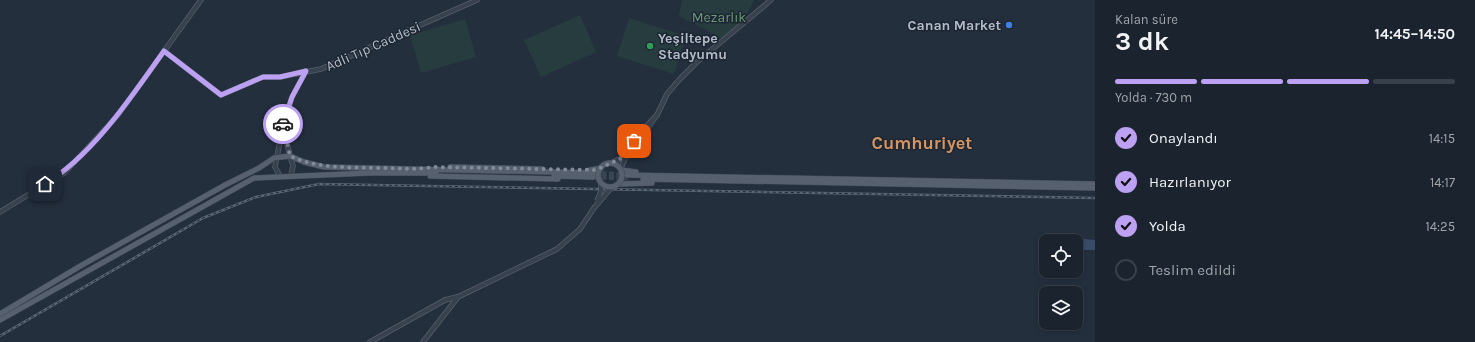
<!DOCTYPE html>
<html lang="tr">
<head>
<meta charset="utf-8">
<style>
	:root { --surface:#1b232e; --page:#282f3a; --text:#f1f3f6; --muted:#a0a4aa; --line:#39404a; --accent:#bca0f2 }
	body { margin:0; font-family:Karla,sans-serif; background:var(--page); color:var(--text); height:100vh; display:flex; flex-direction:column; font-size:15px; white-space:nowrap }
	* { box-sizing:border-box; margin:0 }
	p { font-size:13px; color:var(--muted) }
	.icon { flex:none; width:22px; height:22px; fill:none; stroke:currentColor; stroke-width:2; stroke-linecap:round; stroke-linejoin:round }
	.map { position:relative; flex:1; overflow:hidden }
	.side { display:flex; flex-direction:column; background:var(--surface); width:380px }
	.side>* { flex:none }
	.buttons { position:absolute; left:1039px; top:234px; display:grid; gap:8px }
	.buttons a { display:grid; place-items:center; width:44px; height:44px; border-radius:8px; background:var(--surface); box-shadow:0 2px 6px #0003,0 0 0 1px var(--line); font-size:20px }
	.pin { position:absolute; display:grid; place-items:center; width:34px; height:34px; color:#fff; margin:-17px; border-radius:8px; box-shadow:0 2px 6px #0006 }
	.courier { position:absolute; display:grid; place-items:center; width:40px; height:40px; margin:-20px; border:3px solid #bca0f2; border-radius:50%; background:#fff; color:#222; box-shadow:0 1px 5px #0007 }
	.headline em { font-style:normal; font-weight:700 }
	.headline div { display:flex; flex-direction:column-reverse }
	.headline { display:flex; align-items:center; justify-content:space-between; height:68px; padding:0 20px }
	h1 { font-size:26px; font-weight:700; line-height:30px }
	.bar { display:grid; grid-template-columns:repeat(4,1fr); gap:6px 4px; align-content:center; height:48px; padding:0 20px }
	.bar i { height:5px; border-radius:3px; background:var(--line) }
	.bar .active { background:var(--accent) }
	.bar p { grid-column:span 4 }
	ol { padding:0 20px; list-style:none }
	li { display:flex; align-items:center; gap:12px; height:44px }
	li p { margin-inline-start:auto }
	li .icon { padding:4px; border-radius:50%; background:var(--accent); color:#111; stroke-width:4 }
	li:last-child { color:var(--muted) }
	li i { width:22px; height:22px; border:2px solid var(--line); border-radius:50% }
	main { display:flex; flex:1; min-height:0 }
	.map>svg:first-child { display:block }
	.green { fill:#263c3f }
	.water { fill:#394c67 }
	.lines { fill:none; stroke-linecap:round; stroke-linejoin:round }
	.major-tunnel { stroke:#3a4453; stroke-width:5; stroke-dasharray:5 2.5; stroke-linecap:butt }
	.minor-casing { stroke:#565f6c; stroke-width:5.5 }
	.major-casing { stroke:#414a57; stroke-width:6 }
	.minor { stroke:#38414e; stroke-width:4 }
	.major { stroke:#56606e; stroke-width:5 }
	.rail-casing { stroke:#5a6575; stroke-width:2.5 }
	.rail { stroke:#1d2633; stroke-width:1; stroke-dasharray:3; stroke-linecap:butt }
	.minor-bridge-casing { stroke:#565f6c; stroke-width:5.5; stroke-linecap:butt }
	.major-bridge-casing { stroke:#414a57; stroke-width:6; stroke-linecap:butt }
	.minor-bridge { stroke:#38414e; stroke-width:4 }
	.major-bridge { stroke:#56606e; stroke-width:5 }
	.done { stroke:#828b98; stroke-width:4; stroke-dasharray:0 7.2 }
	.route { stroke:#bca0f2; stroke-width:5 }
	.shop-dot { fill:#3f7fe0; stroke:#1d2633; stroke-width:1.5 }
	.leisure-dot { fill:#2e9e5b; stroke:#1d2633; stroke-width:1.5 }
	.labels { text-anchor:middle; stroke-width:3; stroke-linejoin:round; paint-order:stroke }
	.park-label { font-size:14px; fill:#6b9a76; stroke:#1d2633 }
	.poi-label { font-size:14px; font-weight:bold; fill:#b4bcc9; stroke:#1d2633; text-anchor:end }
	.street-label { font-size:14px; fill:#b4bcc9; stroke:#1d2633 }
	.district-label { font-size:18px; font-weight:bold; fill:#d59563; stroke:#1d2633 }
</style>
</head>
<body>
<main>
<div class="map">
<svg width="1095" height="342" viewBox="0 0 1095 342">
	<rect width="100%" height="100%" fill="#242f3e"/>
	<g class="green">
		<path d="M682,0H754L745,18L722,39L679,16Z"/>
		<path d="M580,15L596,52L541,77L524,40Z"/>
		<path d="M629,18L686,36L674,74L617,56Z"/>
		<path d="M465,19L476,57L421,73L410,35Z"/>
	</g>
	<path class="water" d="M1084,239L1095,240V250H1084Z"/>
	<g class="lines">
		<g class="major-tunnel">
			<path d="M594,173L624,175"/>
			<path d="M594,177L628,178"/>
		</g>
		<g class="minor-casing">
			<g id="minor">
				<path d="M164,51L221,95L263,77H280L321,69L477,0"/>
				<path d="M657,115L667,94L679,80L697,62L771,0"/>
				<path d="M283,129L293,166L291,175"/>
				<path d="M611,163L622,158L639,134L657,115L625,159L621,168"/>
				<path d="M280,176L275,167L283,126L292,97L306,71"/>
				<path d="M0,212L64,173L69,168L118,115L201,0"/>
				<path d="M370,342L445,300L457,297"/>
				<path d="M423,342L458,297L557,249L580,229L594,208"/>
			</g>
		</g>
		<g class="major-casing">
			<g id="major">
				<path d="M450,167L542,169"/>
				<path d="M590,170L601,168"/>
				<path d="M621,170L636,172"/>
				<path d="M627,175L1095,184"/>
				<path d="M430,176L558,179"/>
				<path d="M554,176L594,177"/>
				<path d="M643,179L1095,188"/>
				<path d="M619,184L652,183"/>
				<path d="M0,314L82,265L225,185L259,168L274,158L290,156L304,162L324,167L594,173"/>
				<path d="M0,320L254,178L369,173H436"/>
			</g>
		</g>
		<use href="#minor" class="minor"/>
		<use href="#major" class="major"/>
		<g class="rail-casing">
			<path id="rail" d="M0,336L203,218L256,197L319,184L1095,198"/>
		</g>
		<use href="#rail" class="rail"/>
		<g class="minor-bridge-casing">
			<g id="minor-bridge">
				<path d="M597,201L601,191V183"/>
				<path d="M594,208L612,187"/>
			</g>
		</g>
		<g class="major-bridge-casing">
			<circle id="major-bridge" cx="610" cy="175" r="12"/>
		</g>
		<use href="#minor-bridge" class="minor-bridge"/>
		<use href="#major-bridge" class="major-bridge"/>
	</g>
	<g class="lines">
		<path class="done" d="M283,124L290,156C318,169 347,167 377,168C397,168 416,170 435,167L596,170L622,158L634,141"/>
		<path class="route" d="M45,184C94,154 131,97 164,51L221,95L263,77H280L306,71L292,97L283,124"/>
	</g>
	<circle class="shop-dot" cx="1009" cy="25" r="4"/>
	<circle class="leisure-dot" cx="650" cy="46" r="4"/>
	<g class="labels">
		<g class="park-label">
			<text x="719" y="22">Mezarlık</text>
		</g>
		<g class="poi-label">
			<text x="1001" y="30">Canan Market</text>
			<text x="658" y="43" text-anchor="start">Yeşiltepe<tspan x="658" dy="16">Stadyumu</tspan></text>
		</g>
		<g class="street-label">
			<text transform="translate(373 46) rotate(-24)" y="5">Adli Tıp Caddesi</text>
		</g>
		<g class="district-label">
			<text x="922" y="149">Cumhuriyet</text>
		</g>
	</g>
</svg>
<div class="buttons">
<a><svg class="icon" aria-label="locate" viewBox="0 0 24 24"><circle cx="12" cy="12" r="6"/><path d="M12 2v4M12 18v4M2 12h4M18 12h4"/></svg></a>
<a><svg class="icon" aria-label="layers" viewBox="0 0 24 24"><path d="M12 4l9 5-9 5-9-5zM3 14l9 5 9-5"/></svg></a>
</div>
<div class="pin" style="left:634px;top:141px;background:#ea580c"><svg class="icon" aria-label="bag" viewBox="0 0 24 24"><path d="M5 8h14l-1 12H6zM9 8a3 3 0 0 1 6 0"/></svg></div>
<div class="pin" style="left:45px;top:184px;background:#1f2937"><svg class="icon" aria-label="home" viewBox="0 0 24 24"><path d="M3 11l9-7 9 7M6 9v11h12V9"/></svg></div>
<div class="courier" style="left:283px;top:124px"><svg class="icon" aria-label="car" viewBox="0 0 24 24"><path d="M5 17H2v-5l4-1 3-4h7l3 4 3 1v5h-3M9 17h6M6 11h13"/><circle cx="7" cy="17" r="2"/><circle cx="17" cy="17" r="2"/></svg></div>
</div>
<section class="side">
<div class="headline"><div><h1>3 dk</h1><p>Kalan süre</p></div><em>14:45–14:50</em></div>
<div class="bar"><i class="active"></i><i class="active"></i><i class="active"></i><i></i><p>Yolda · 730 m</p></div>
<ol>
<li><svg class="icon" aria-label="check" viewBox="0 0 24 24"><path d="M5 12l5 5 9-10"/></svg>Onaylandı<p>14:15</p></li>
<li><svg class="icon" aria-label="check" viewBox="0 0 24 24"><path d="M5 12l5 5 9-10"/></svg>Hazırlanıyor<p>14:17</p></li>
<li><svg class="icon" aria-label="check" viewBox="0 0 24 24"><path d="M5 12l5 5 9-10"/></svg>Yolda<p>14:25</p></li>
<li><i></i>Teslim edildi</li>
</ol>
</section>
</main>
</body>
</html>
